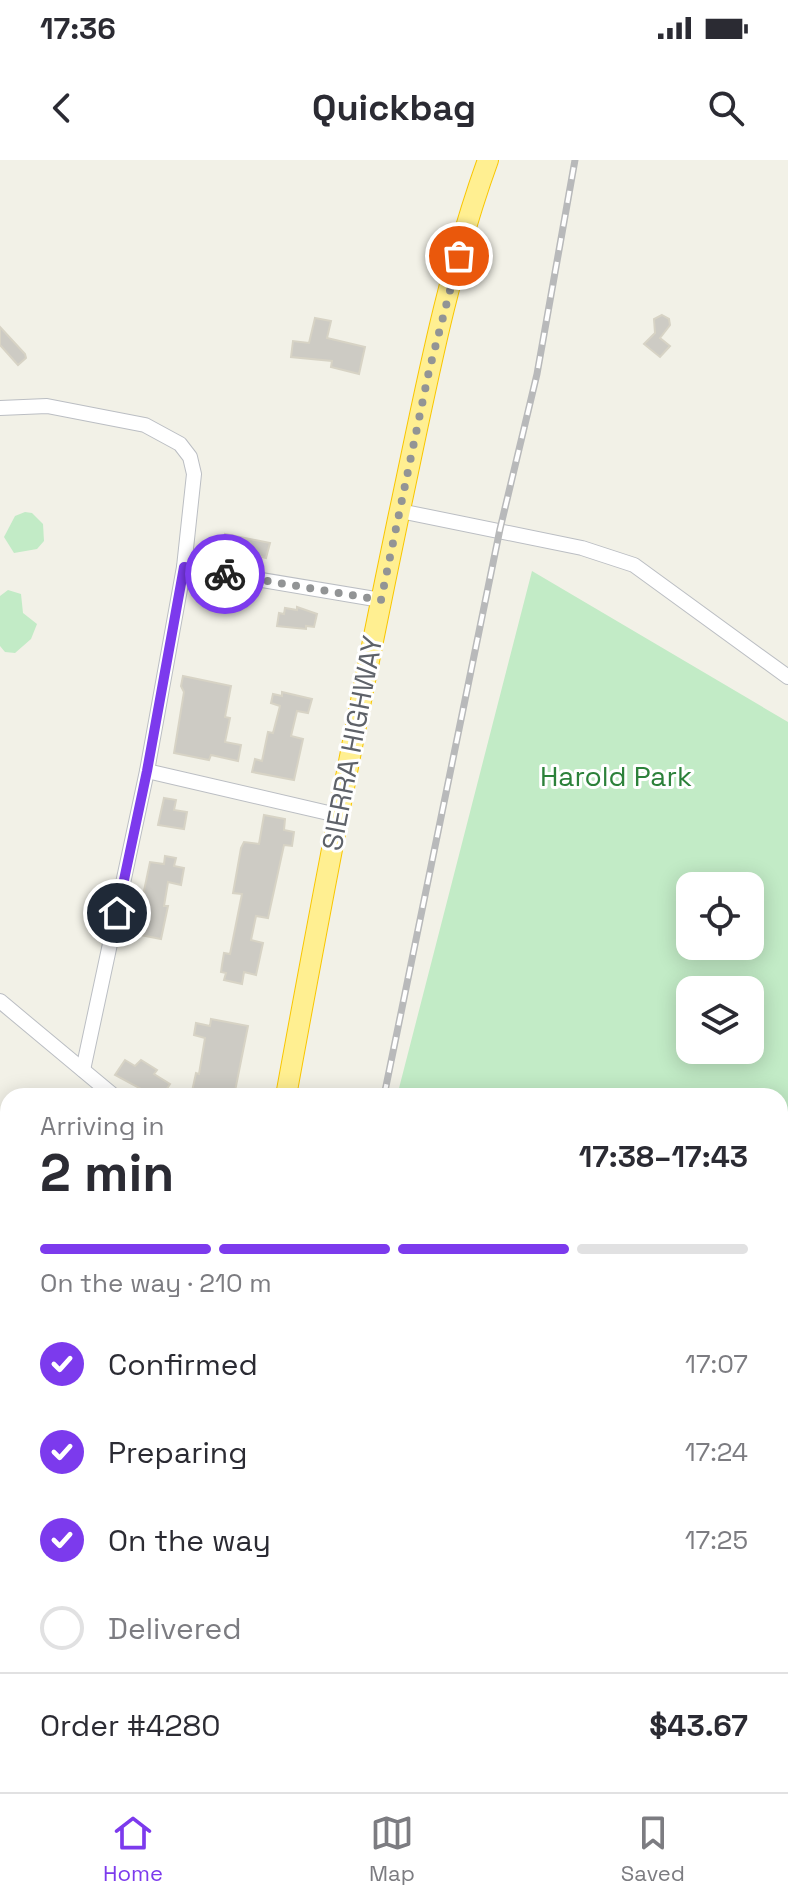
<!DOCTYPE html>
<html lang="en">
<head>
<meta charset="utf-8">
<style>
	:root { --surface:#fff; --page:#f7f7f7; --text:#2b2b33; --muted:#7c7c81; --line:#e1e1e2; --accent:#7c3aed }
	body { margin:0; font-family:"Space Grotesk",sans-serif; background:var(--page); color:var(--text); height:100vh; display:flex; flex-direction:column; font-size:30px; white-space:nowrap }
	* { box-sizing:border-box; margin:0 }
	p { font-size:26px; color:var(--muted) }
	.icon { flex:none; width:44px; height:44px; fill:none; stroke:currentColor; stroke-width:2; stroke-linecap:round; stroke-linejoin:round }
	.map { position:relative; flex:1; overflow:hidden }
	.details { position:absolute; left:0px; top:928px; width:788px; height:704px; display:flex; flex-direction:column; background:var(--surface); border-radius:24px 24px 0 0; box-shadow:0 4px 20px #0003 }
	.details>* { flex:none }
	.fabs { position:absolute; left:676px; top:712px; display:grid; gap:16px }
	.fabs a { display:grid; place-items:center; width:88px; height:88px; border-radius:16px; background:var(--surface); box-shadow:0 4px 20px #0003; font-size:40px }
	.pin { position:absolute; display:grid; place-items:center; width:68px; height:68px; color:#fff; margin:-34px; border:4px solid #fff; border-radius:50%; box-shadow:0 2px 8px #0007 }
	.courier { position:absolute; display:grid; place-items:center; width:80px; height:80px; margin:-40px; border:6px solid #7c3aed; border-radius:50%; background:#fff; color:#222; box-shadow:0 2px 10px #0007 }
	.overview em { font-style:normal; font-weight:700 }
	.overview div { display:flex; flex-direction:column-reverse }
	.overview { display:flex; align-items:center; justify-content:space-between; height:136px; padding:0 40px }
	h1 { font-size:52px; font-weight:700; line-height:60px }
	.bar { display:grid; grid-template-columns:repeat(4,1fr); gap:12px 8px; align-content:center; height:96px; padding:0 40px }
	.bar i { height:10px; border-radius:6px; background:var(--line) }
	.bar .selected { background:var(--accent) }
	.bar p { grid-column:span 4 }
	.line { display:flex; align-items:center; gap:20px; padding:0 40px; border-top:2px solid var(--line) }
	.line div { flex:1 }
	ol { padding:0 40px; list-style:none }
	li { display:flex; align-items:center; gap:24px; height:88px }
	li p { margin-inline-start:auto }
	li .icon { padding:8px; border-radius:50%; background:var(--accent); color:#fff; stroke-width:4 }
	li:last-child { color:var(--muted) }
	li i { width:44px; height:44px; border:4px solid var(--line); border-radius:50% }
	.status { display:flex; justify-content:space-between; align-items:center; height:56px; padding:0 40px; background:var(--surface); direction:ltr }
	.status svg { height:22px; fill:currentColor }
	header { display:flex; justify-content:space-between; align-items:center; height:104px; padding:0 40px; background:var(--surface); font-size:36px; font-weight:700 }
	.tab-bar { display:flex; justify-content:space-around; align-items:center; height:112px; border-top:2px solid var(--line); background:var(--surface); font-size:22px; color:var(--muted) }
	.tab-bar a { display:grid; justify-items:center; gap:4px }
	.tab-bar .selected { color:var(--accent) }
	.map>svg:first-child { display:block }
	.green { fill:#c2ebc6; fill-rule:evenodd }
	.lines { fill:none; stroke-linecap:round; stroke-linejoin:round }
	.stream { stroke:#aad1ff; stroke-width:4 }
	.building { fill:#cdcbc4; stroke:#d7d3c5; stroke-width:2 }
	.minor-casing { stroke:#bbbec3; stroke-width:16 }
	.highway-casing { stroke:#f9c600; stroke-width:22 }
	.minor { stroke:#fff; stroke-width:14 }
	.highway { stroke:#ffef91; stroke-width:20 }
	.rail-casing { stroke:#b8b9ba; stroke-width:7 }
	.rail { stroke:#fff; stroke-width:4; stroke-dasharray:12; stroke-linecap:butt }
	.done { stroke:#929495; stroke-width:8; stroke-dasharray:0 14.4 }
	.route { stroke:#7c3aed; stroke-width:10 }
	.labels { text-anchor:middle; stroke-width:6; stroke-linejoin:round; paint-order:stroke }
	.street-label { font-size:28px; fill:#5e6269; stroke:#fff }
	.park-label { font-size:28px; fill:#2c813a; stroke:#fff }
</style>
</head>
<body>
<div class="status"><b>17:36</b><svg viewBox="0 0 49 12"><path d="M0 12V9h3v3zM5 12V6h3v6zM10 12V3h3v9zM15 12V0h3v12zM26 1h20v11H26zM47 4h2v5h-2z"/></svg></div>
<header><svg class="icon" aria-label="back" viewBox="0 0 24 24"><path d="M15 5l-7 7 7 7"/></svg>Quickbag<svg class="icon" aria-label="search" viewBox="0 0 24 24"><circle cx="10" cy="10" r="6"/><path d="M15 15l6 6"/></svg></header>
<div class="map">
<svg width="788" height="1632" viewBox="0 0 788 1632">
	<rect width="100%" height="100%" fill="#f2f1e7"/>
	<g class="green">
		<path d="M25,352L32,353L43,364L44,381L37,389L14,393L4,377L15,356Z"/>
		<path d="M532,411L788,562V1551L780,1557V936H397ZM750,726V786H690V726ZM750,830V890H690V830Z"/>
		<path d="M8,430L21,434L23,453L37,464L31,479L15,493L5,492L0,486V436Z"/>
	</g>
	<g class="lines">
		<g class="stream">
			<path d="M0,1482L8,1495"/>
			<path d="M570,1624L578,1632"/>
		</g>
	</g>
	<g class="building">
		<path d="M662,155L669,159L670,165L660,178L670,186L660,197L644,184L655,173L654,159Z"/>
		<path d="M315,158L331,161L327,178L365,187L359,214L331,207L332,201L291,197L293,181L309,183Z"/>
		<path d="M0,167L25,194L26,198L18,205L0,185Z"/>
		<path d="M225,374L270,383L266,398L222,388Z"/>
		<path d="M297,447L317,454L314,467L306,466V469L277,466L279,453L284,454L285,448L297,450Z"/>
		<path d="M183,516L231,526L225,557L230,558L225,582L241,585L238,601L211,595L209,600L174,593L184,532L181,526Z"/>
		<path d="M282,532L312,539L308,553L297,551L291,576L303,579L294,620L252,612L255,599L262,601L268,572L273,573L280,546L271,543L273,534L282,536Z"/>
		<path d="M164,638L176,640L174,650L187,652L184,669L158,665Z"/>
		<path d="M264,655L285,659L284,670L294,672L292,686L284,685L268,758L256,756L251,780L263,783L256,815L244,812L242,824L224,820L226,813L221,812L222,805L224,793L230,794L242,734L233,733L241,688L244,682L259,684Z"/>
		<path d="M165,696L176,698L174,706L184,708L181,725L168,722L164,746H168L161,779L135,774L150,702L164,704Z"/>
		<path d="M211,859L248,866L234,936H191L196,913L199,914L205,878L194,875L196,863L210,866Z"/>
		<path d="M125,900L135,906L141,900L157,910L154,914L170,924L162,936H154L115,915Z"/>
	</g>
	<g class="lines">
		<g class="minor-casing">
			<g id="minor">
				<path d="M0,248L47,246L145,265L180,284L190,297L194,314L184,407L147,611L83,910"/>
				<path d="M400,351L582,388L634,405L788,517"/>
				<path d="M184,407L381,440"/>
				<path d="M147,611L337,655"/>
				<path d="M0,841L114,936"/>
			</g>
		</g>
		<g class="highway-casing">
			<g id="highway">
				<path d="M286,936C321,743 358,551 398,359C424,238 446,116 488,0"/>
				<path d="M147,1632L148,1624"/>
			</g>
		</g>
		<use href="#minor" class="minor"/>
		<use href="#highway" class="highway"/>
		<g class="rail-casing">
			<g id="rail">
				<path d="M384,936L500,369L537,214L575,0"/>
				<path d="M246,1632L248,1624"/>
			</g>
		</g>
		<use href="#rail" class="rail"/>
	</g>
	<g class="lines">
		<path class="done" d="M225,414L381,440L429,211L459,96"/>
		<path class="route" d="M117,753L147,611L184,407L225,414"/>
	</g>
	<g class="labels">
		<g class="street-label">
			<text transform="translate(352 583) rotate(-79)" y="10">SIERRA HIGHWAY</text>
		</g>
		<g class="park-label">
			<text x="616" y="626">Harold Park</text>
		</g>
	</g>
</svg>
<div class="fabs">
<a><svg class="icon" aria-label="locate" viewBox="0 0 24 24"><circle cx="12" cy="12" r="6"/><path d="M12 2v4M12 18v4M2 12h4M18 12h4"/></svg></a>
<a><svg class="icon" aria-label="layers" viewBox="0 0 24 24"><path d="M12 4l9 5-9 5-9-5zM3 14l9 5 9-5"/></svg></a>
</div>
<div class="pin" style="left:459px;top:96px;background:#ea580c"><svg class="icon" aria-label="bag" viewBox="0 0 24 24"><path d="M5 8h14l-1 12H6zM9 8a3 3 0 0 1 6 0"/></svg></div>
<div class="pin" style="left:117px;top:753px;background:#1f2937"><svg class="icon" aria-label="home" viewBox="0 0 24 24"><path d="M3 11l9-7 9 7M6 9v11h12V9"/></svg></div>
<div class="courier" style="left:225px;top:414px"><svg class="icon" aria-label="bike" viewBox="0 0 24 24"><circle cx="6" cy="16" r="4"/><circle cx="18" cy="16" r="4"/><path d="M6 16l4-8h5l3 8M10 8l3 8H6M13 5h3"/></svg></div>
<section class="details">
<div class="overview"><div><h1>2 min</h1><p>Arriving in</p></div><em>17:38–17:43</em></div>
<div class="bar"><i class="selected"></i><i class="selected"></i><i class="selected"></i><i></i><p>On the way · 210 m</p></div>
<ol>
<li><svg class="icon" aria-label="check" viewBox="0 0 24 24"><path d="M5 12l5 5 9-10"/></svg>Confirmed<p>17:07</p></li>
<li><svg class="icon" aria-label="check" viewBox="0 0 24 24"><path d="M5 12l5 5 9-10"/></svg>Preparing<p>17:24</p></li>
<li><svg class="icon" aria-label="check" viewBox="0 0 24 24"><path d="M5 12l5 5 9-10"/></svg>On the way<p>17:25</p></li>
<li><i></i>Delivered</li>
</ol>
<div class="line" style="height:104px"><div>Order #4280</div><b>$43.67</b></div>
</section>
</div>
<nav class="tab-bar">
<a class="selected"><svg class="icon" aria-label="home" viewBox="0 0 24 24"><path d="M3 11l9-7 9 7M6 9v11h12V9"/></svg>Home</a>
<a><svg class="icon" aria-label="map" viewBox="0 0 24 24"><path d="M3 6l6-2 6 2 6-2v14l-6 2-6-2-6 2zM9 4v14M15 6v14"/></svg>Map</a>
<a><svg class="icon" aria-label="saved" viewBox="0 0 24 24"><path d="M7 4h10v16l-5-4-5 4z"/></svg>Saved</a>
</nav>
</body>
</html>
